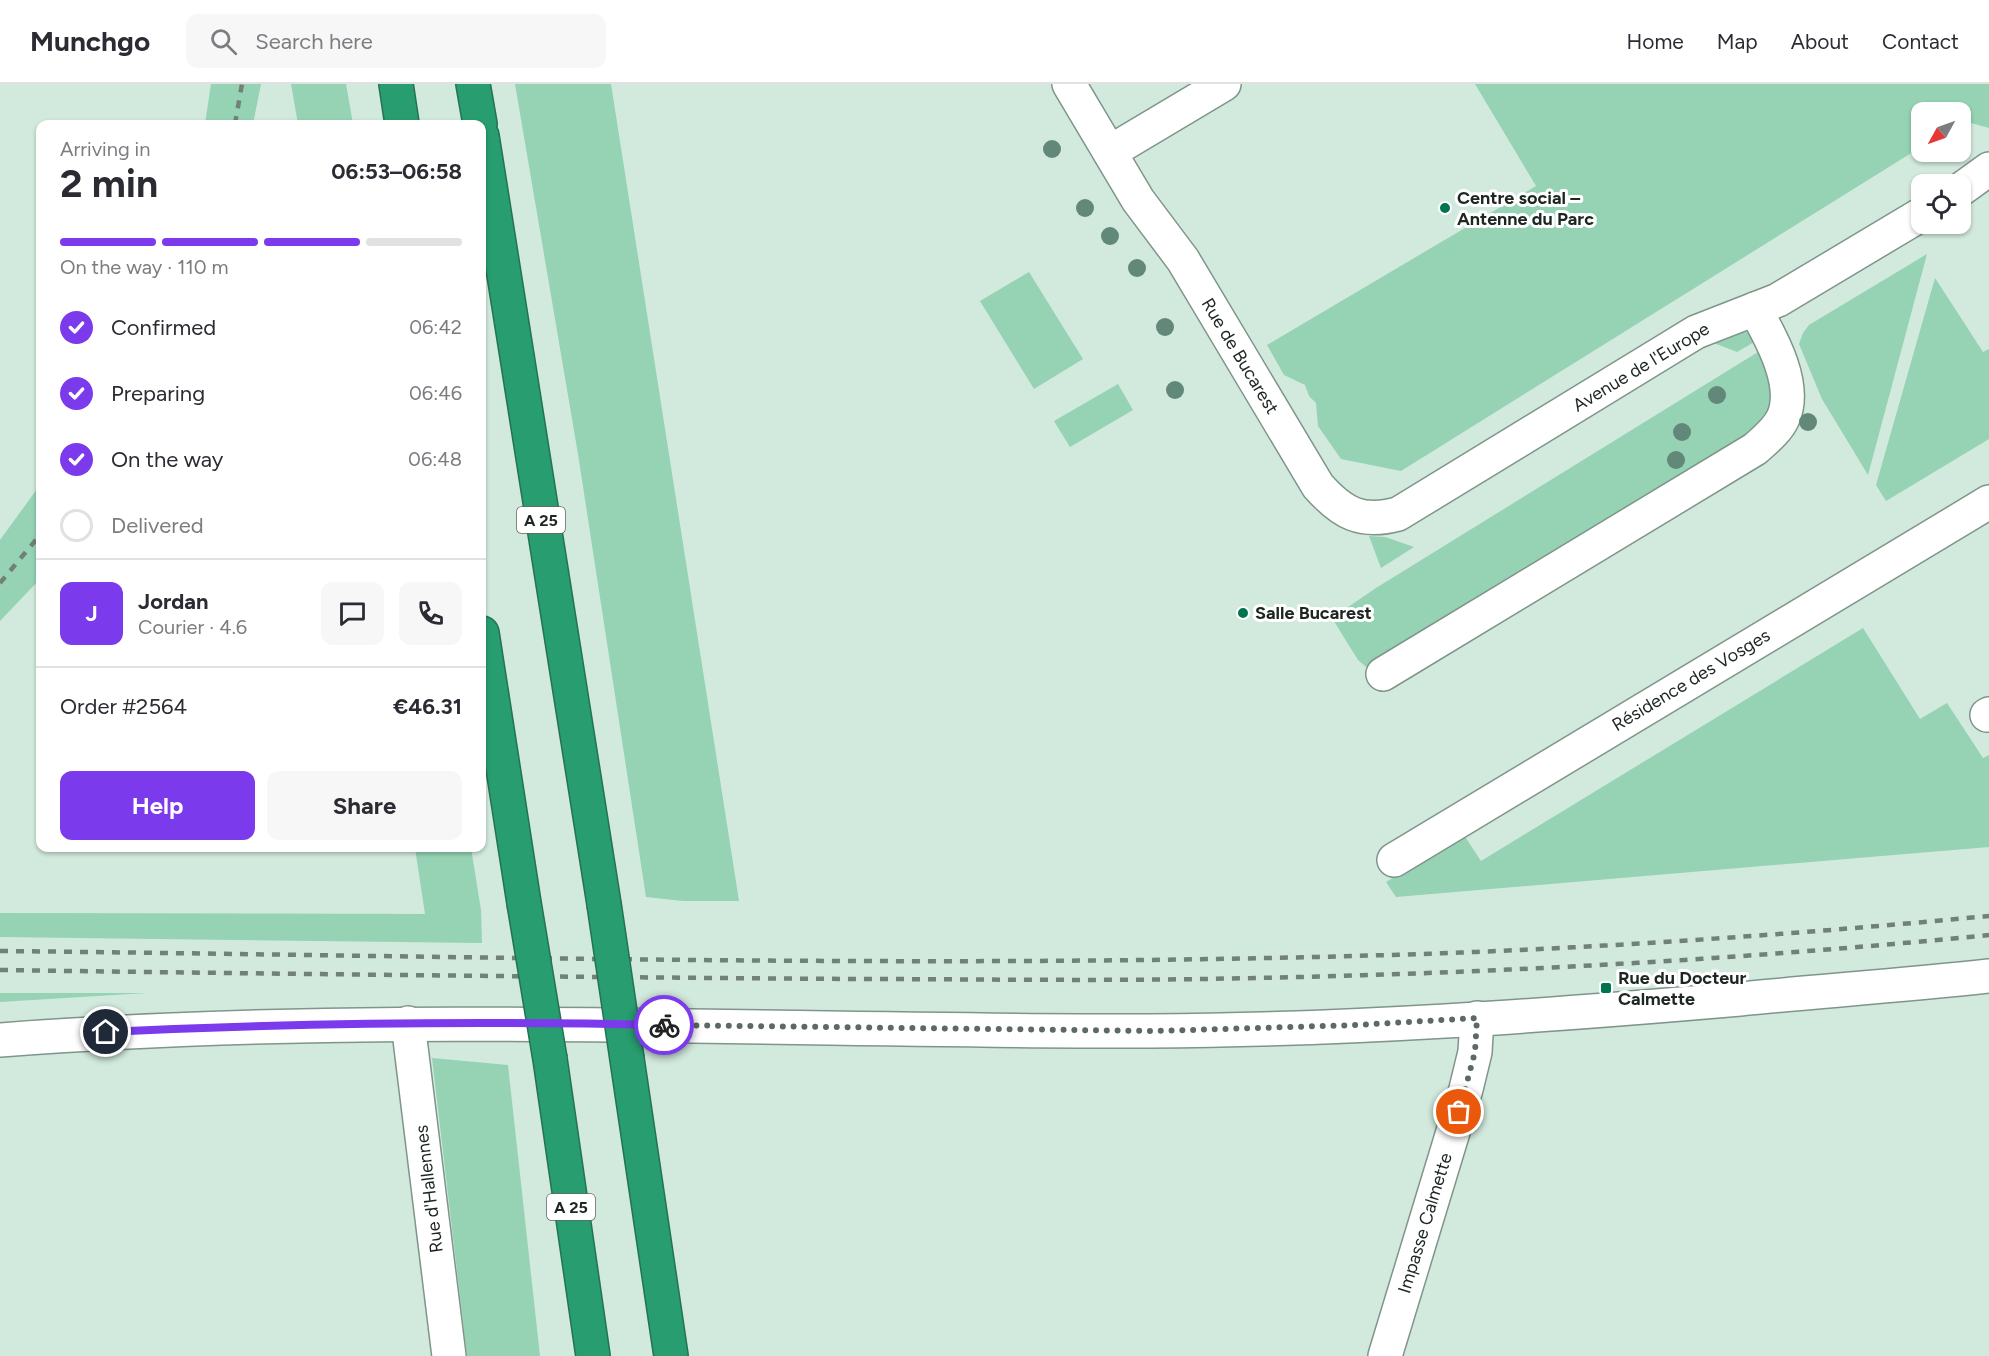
<!DOCTYPE html>
<html lang="en">
<head>
<meta charset="utf-8">
<style>
	:root { --surface:#fff; --page:#f7f7f7; --text:#2b2b33; --muted:#7c7c81; --line:#e1e1e2; --accent:#7c3aed }
	body { margin:0; font-family:Figtree,sans-serif; background:var(--page); color:var(--text); height:100vh; display:flex; flex-direction:column; font-size:22px; white-space:nowrap }
	* { box-sizing:border-box; margin:0 }
	p { font-size:20px; color:var(--muted) }
	.icon { flex:none; width:33px; height:33px; fill:none; stroke:currentColor; stroke-width:2; stroke-linecap:round; stroke-linejoin:round }
	.map { position:relative; flex:1; overflow:hidden }
	.side { position:absolute; left:36px; top:36px; width:450px; height:732px; display:flex; flex-direction:column; background:var(--surface); border-radius:12px; box-shadow:0 2px 4px #0004 }
	.side>* { flex:none }
	.needle { width:39px; rotate:230deg }
	.controls { position:absolute; left:1911px; top:18px; display:grid; gap:12px }
	.controls a { display:grid; place-items:center; width:60px; height:60px; border-radius:12px; background:var(--surface); box-shadow:0 2px 4px #0004; font-size:30px }
	.pin { position:absolute; display:grid; place-items:center; width:51px; height:51px; color:#fff; margin:-26px; border:3px solid #fff; border-radius:50%; box-shadow:0 2px 6px #0007 }
	.courier { position:absolute; display:grid; place-items:center; width:60px; height:60px; margin:-30px; border:4px solid #7c3aed; border-radius:50%; background:#fff; color:#222; box-shadow:0 2px 8px #0007 }
	.summary em { font-style:normal; font-weight:700 }
	.summary div { display:flex; flex-direction:column-reverse }
	.summary { display:flex; align-items:center; justify-content:space-between; height:102px; padding:0 24px }
	h1 { font-size:39px; font-weight:700; line-height:45px }
	.bar { display:grid; grid-template-columns:repeat(4,1fr); gap:9px 6px; align-content:center; height:72px; padding:0 24px }
	.bar i { height:8px; border-radius:4px; background:var(--line) }
	.bar .current { background:var(--accent) }
	.bar p { grid-column:span 4 }
	.line { display:flex; align-items:center; gap:15px; padding:0 24px; border-top:2px solid var(--line) }
	.line div { flex:1 }
	.round { display:grid; place-items:center; flex:none; width:63px; height:63px; border-radius:12px; background:var(--page) }
	ol { padding:0 24px; list-style:none }
	li { display:flex; align-items:center; gap:18px; height:66px }
	li p { margin-inline-start:auto }
	li .icon { padding:6px; border-radius:50%; background:var(--accent); color:#fff; stroke-width:4 }
	li:last-child { color:var(--muted) }
	li i { width:33px; height:33px; border:3px solid var(--line); border-radius:50% }
	.button { display:flex; gap:12px; margin-top:auto; padding:12px 24px }
	.button a { flex:1; height:69px; border-radius:12px; background:var(--accent); color:#fff; font-size:24px; font-weight:700; line-height:69px; text-align:center }
	.button a+a { background:var(--page); color:var(--text) }
	header { display:flex; align-items:center; gap:36px; box-sizing:border-box; height:84px; padding:0 30px; background:var(--surface); border-bottom:2px solid var(--line) }
	header strong { font-size:28px }
	nav { display:flex; gap:33px; margin-inline-start:auto; font-size:21px }
	.search { width:420px; height:54px; background:var(--page); display:flex; align-items:center; gap:15px; box-sizing:border-box; padding:0 21px; border-radius:12px; color:var(--muted); font-size:22px }
	.map>svg:first-child { display:block }
	.green { fill:#95d3b4 }
	.lines { fill:none; stroke-linecap:round; stroke-linejoin:round }
	.minor-casing { stroke:#7f958a; stroke-width:36 }
	.highway-casing { stroke:#247354; stroke-width:36 }
	.minor { stroke:#fff; stroke-width:33 }
	.highway { stroke:#279d70; stroke-width:33 }
	.rail { stroke:#718078; stroke-width:4.5; stroke-dasharray:8 8; stroke-linecap:butt }
	.highway-bridge-casing { stroke:#247354; stroke-width:36; stroke-linecap:butt }
	.highway-bridge { stroke:#279d70; stroke-width:33 }
	.tree { fill:#618878 }
	.done { stroke:#5c6a63; stroke-width:6; stroke-dasharray:0 10.8 }
	.route { stroke:#7c3aed; stroke-width:8 }
	.poi-dot { fill:#00744f; stroke:#fff; stroke-width:2 }
	.labels { text-anchor:middle; stroke-width:6; stroke-linejoin:round; paint-order:stroke }
	.shield { fill:#fff; stroke:#616764; stroke-width:1.5 }
	.shield-label { font-size:16px; font-weight:bold; fill:#1d2621 }
	.poi-label { font-size:18px; font-weight:bold; fill:#1d2621; stroke:#fff; text-anchor:start }
	.street-label { font-size:18px; fill:#1d2621; stroke:#fff }
</style>
</head>
<body>
<header>
<strong>Munchgo</strong>
<div class="search"><svg class="icon" aria-label="search" viewBox="0 0 24 24"><circle cx="10" cy="10" r="6"/><path d="M15 15l6 6"/></svg>Search here</div>
<nav><a>Home</a><a>Map</a><a>About</a><a>Contact</a></nav>
</header>
<div class="map">
<svg width="1989" height="1272" viewBox="0 0 1989 1272">
	<rect width="100%" height="100%" fill="#d2e9dd"/>
	<g class="green">
		<path d="M211,0H261L253,40H205Z"/>
		<path d="M291,0H346L353,40H298Z"/>
		<path d="M515,0H611L739,817H683L646,813L578,370Z"/>
		<path d="M1475,0H1989V44L1964,37L1961,39L1960,28H1922L1921,63L1401,387L1341,375L1318,342L1316,319L1309,312L1305,301L1284,291L1267,261L1536,102Z"/>
		<path d="M1927,170L1868,391L1822,315L1799,260L1803,249L1809,241Z"/>
		<path d="M1029,188L1083,275L1034,305L980,217Z"/>
		<path d="M1935,194L1983,268L1989,265V355L1886,417L1876,401Z"/>
		<path d="M1737,244L1753,251L1756,257L1737,268L1706,256Z"/>
		<path d="M1758,268L1778,300L1767,344L1372,588L1358,576L1332,534L1376,504Z"/>
		<path d="M1118,300L1133,326L1070,363L1054,337Z"/>
		<path d="M40,401V495L0,537V456Z"/>
		<path d="M1369,452L1385,453L1414,463L1381,484Z"/>
		<path d="M1863,544L1920,635L1947,619L1983,674L1989,671V763L1396,813L1386,798L1464,751L1481,777Z"/>
		<path d="M415,764H471L481,826L482,859L0,853V829L425,830Z"/>
		<path d="M0,909H146L0,918Z"/>
		<path d="M432,974L508,981L540,1272H467Z"/>
	</g>
	<g class="lines">
		<g class="minor-casing">
			<g id="minor">
				<path d="M1069,0L1138,116L1183,176L1318,402C1342,429 1361,440 1398,430L1696,248L1778,216L1922,130"/>
				<path d="M1110,68L1224,0"/>
				<path d="M1960,106L1989,85"/>
				<path d="M1383,590L1755,365C1765,356 1777,347 1783,334C1798,301 1771,254 1755,225"/>
				<path d="M1987,631L1989,630"/>
				<path d="M1394,776L1989,418"/>
				<path d="M408,939L449,1272"/>
				<path d="M0,956C384,926 766,948 1150,947C1347,946 1544,932 1740,915C1823,907 1906,901 1989,892"/>
				<path d="M1385,1272L1466,1005L1475,968L1477,934"/>
			</g>
		</g>
		<g class="highway-casing">
			<g id="highway">
				<path d="M396,0L402,40"/>
				<path d="M473,0L480,40"/>
				<path d="M482,52L604,820"/>
				<path d="M482,549L524,819"/>
				<path d="M550,975L593,1272"/>
				<path d="M627,975L671,1272"/>
			</g>
		</g>
		<use href="#minor" class="minor"/>
		<use href="#highway" class="highway"/>
		<g class="rail">
			<path d="M235,40L242,0"/>
			<path d="M0,499L40,451"/>
			<path d="M0,867C483,872 967,886 1450,869C1630,862 1810,849 1989,832"/>
			<path d="M0,886C283,890 567,893 850,895C967,895 1084,897 1200,895C1463,891 1727,877 1989,851"/>
		</g>
		<g class="highway-bridge-casing">
			<g id="highway-bridge">
				<path d="M524,819L550,975"/>
				<path d="M604,820L627,975"/>
			</g>
		</g>
		<use href="#highway-bridge" class="highway-bridge"/>
	</g>
	<g class="tree">
		<circle cx="1052" cy="65" r="9"/>
		<circle cx="1085" cy="124" r="9"/>
		<circle cx="1110" cy="152" r="9"/>
		<circle cx="1137" cy="184" r="9"/>
		<circle cx="1165" cy="243" r="9"/>
		<circle cx="1175" cy="306" r="9"/>
		<circle cx="1717" cy="311" r="9"/>
		<circle cx="1808" cy="338" r="9"/>
		<circle cx="1682" cy="348" r="9"/>
		<circle cx="1676" cy="376" r="9"/>
	</g>
	<g class="lines">
		<path class="done" d="M664,941L1156,947L1357,941L1477,934L1475,968L1459,1028"/>
		<path class="route" d="M106,948C292,939 478,937 664,941"/>
	</g>
	<g class="poi-dot">
		<circle cx="1445" cy="124" r="6"/>
		<circle cx="1243" cy="529" r="6"/>
		<rect x="1600" y="898" width="12" height="12" rx="3"/>
	</g>
	<g class="labels">
		<g class="shield">
			<rect x="517" y="423" width="48" height="26" rx="4.5"/>
			<rect x="547" y="1110" width="48" height="26" rx="4.5"/>
		</g>
		<g class="shield-label">
			<text x="541" y="442">A 25</text>
			<text x="571" y="1129">A 25</text>
		</g>
		<g class="poi-label">
			<text x="1457" y="120">Centre social –<tspan x="1457" dy="21">Antenne du Parc</tspan></text>
			<text x="1255" y="535">Salle Bucarest</text>
			<text x="1618" y="900">Rue du Docteur<tspan x="1618" dy="21">Calmette</tspan></text>
		</g>
		<g class="street-label">
			<text transform="translate(1240 272) rotate(59)" y="6">Rue de Bucarest</text>
			<text transform="translate(1641 283) rotate(-31)" y="6">Avenue de l'Europe</text>
			<text transform="translate(1691 596) rotate(-31)" y="6">Résidence des Vosges</text>
			<text transform="translate(429 1105) rotate(-97)" y="6">Rue d'Hallennes</text>
			<text transform="translate(1425 1139) rotate(-73)" y="6">Impasse Calmette</text>
		</g>
	</g>
</svg>
<div class="controls">
<a><svg class="needle" viewBox="-14 -14 28 28"><path d="M0-13l5 13h-10z" fill="#e53935"/><path d="M0 13l5-13h-10z" fill="#7c7c81"/></svg></a>
<a><svg class="icon" aria-label="locate" viewBox="0 0 24 24"><circle cx="12" cy="12" r="6"/><path d="M12 2v4M12 18v4M2 12h4M18 12h4"/></svg></a>
</div>
<div class="pin" style="left:1459px;top:1028px;background:#ea580c"><svg class="icon" aria-label="bag" viewBox="0 0 24 24"><path d="M5 8h14l-1 12H6zM9 8a3 3 0 0 1 6 0"/></svg></div>
<div class="pin" style="left:106px;top:948px;background:#1f2937"><svg class="icon" aria-label="home" viewBox="0 0 24 24"><path d="M3 11l9-7 9 7M6 9v11h12V9"/></svg></div>
<div class="courier" style="left:664px;top:941px"><svg class="icon" aria-label="bike" viewBox="0 0 24 24"><circle cx="6" cy="16" r="4"/><circle cx="18" cy="16" r="4"/><path d="M6 16l4-8h5l3 8M10 8l3 8H6M13 5h3"/></svg></div>
<section class="side">
<div class="summary"><div><h1>2 min</h1><p>Arriving in</p></div><em>06:53–06:58</em></div>
<div class="bar"><i class="current"></i><i class="current"></i><i class="current"></i><i></i><p>On the way · 110 m</p></div>
<ol>
<li><svg class="icon" aria-label="check" viewBox="0 0 24 24"><path d="M5 12l5 5 9-10"/></svg>Confirmed<p>06:42</p></li>
<li><svg class="icon" aria-label="check" viewBox="0 0 24 24"><path d="M5 12l5 5 9-10"/></svg>Preparing<p>06:46</p></li>
<li><svg class="icon" aria-label="check" viewBox="0 0 24 24"><path d="M5 12l5 5 9-10"/></svg>On the way<p>06:48</p></li>
<li><i></i>Delivered</li>
</ol>
<div class="line" style="height:108px"><b class="round" style="background:var(--accent);color:#fff">J</b><div><b>Jordan</b><p>Courier · 4.6</p></div><a class="round"><svg class="icon" aria-label="chat" viewBox="0 0 24 24"><path d="M4 5h16v11H9l-5 4z"/></svg></a><a class="round"><svg class="icon" aria-label="phone" viewBox="0 0 24 24"><path d="M5 4h4l2 5-3 2q2 4 5 5l2-3 5 2v4C11 20 4 13 5 4z"/></svg></a></div>
<div class="line" style="height:78px"><div>Order #2564</div><b>€46.31</b></div>
<div class="button"><a>Help</a><a>Share</a></div>
</section>
</div>
</body>
</html>
